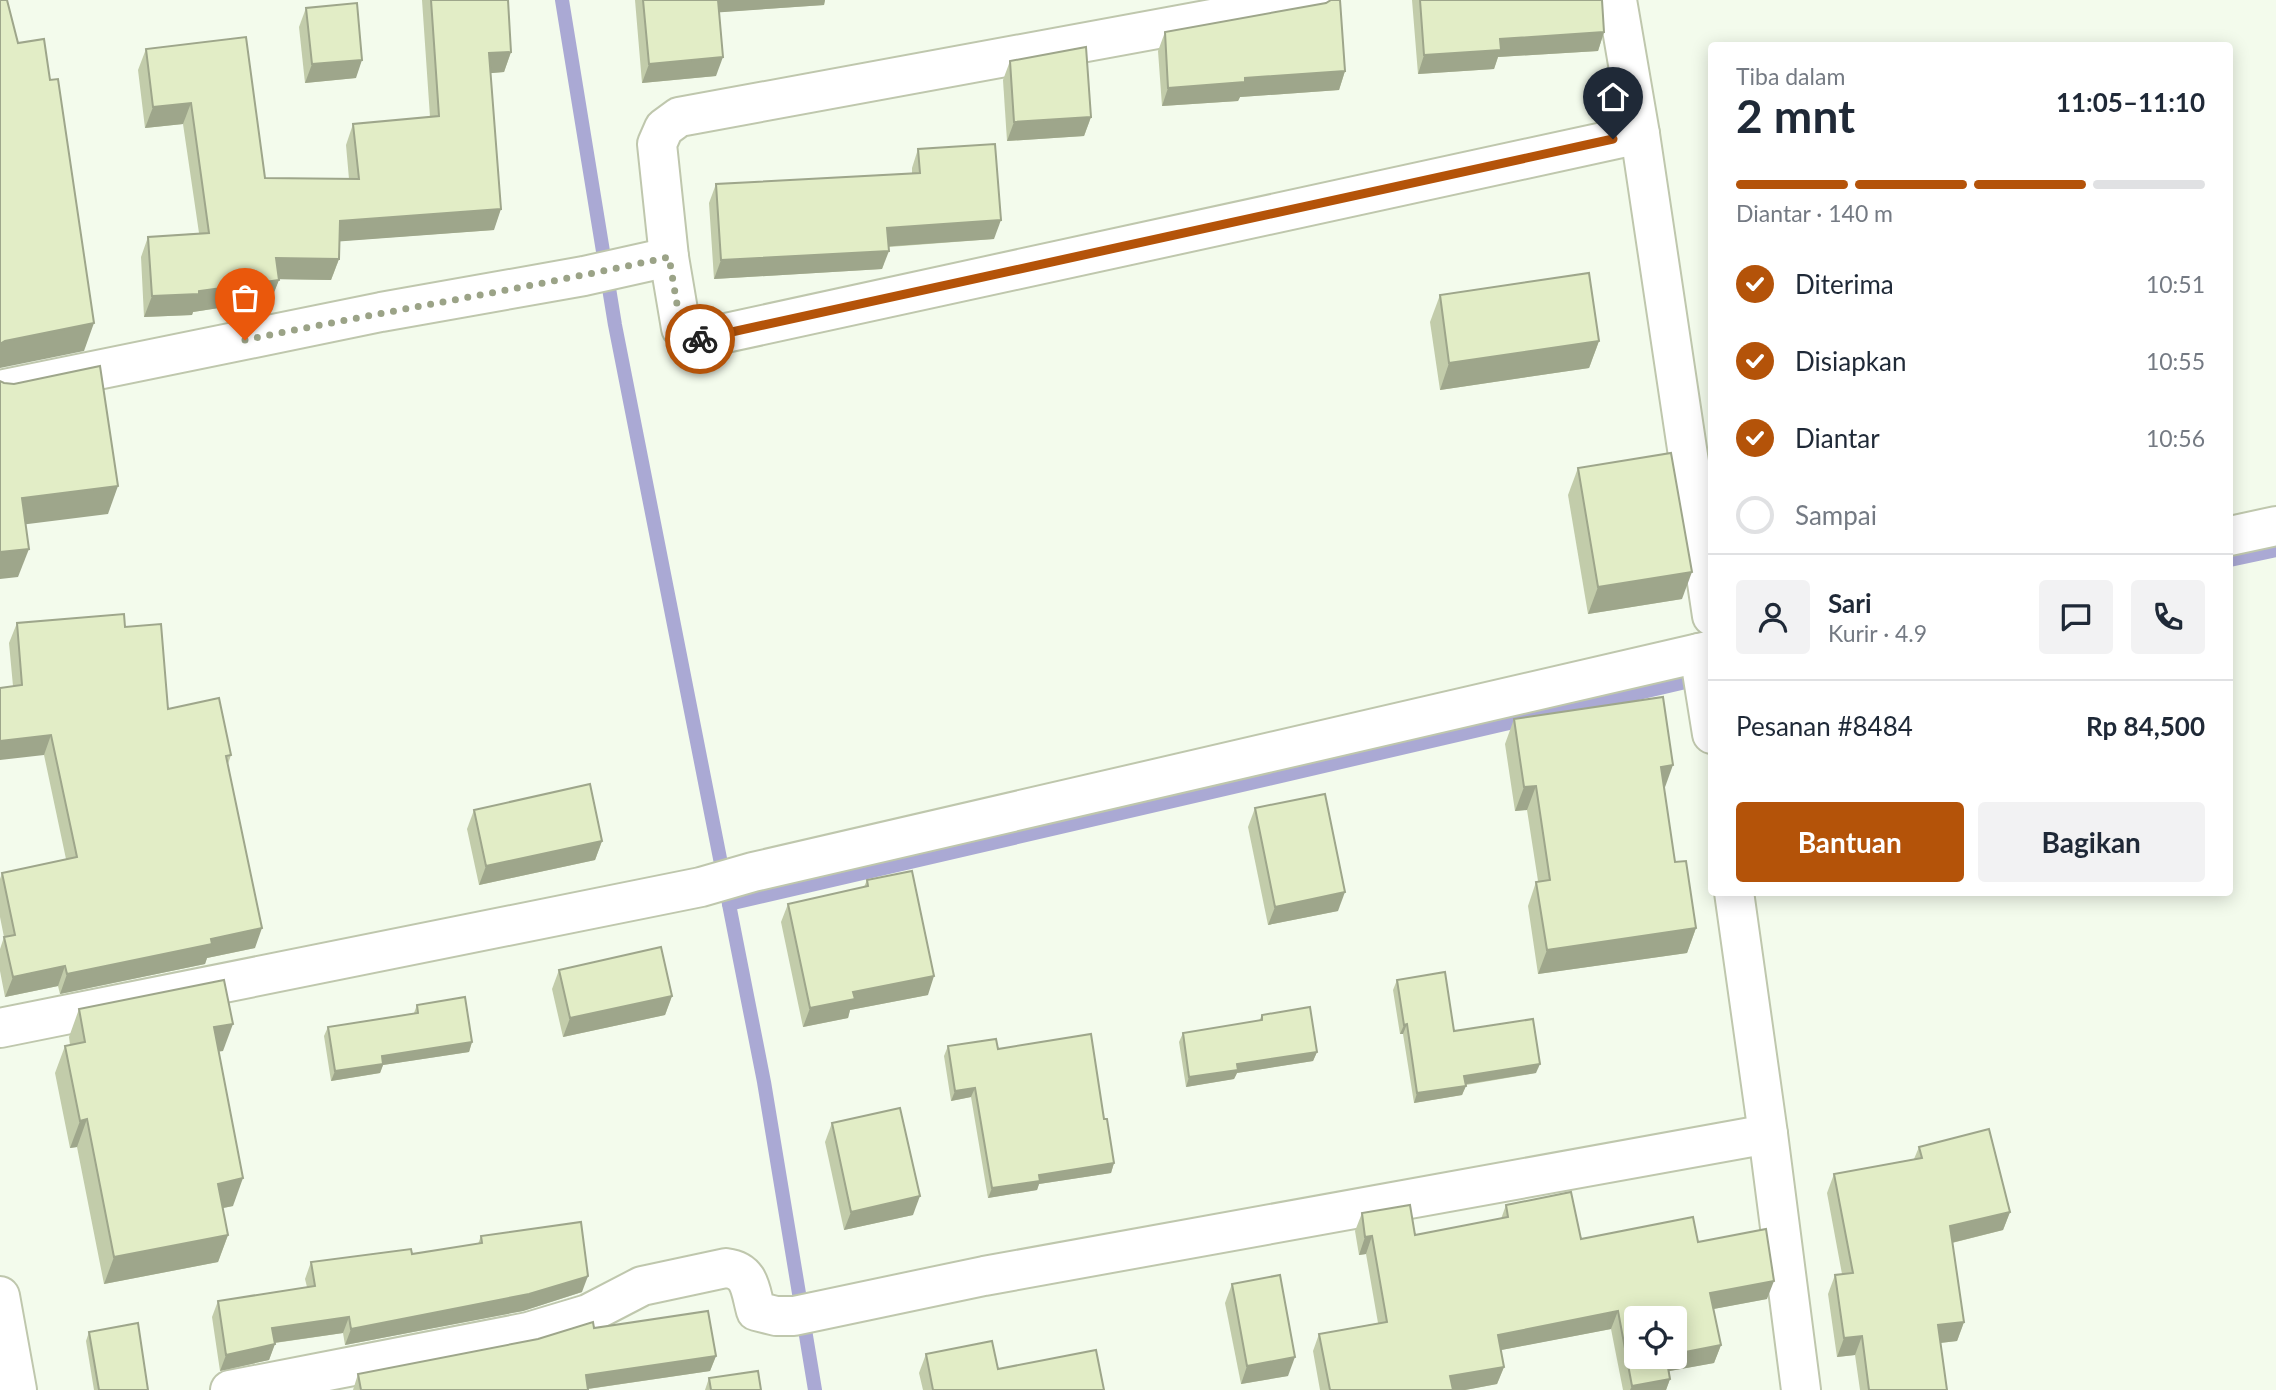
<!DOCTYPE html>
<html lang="id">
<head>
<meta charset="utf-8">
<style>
	:root { --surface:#fff; --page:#f2f2f3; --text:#1f2937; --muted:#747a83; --line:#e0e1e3; --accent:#b45309 }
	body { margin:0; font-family:Lato,sans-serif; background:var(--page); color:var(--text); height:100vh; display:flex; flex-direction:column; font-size:26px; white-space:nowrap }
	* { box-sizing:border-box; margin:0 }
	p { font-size:23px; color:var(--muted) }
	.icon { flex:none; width:38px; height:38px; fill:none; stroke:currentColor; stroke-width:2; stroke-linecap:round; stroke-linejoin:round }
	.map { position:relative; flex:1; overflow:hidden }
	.side { position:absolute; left:1708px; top:42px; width:525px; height:854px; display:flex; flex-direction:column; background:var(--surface); border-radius:7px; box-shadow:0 4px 18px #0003 }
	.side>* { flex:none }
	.controls { position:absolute; left:1624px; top:1306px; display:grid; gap:14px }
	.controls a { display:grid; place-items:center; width:63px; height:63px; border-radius:7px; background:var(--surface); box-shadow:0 4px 18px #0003; font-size:35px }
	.pin { position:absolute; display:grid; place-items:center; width:60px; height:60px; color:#fff; margin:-72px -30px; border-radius:50% 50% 50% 0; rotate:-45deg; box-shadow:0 0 7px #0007 }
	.pin .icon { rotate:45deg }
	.courier { position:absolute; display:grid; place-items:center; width:70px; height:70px; margin:-35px; border:5px solid #b45309; border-radius:50%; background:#fff; color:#222; box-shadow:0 2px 9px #0007 }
	.head em { font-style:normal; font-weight:700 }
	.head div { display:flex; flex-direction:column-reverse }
	.head { display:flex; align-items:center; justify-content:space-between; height:119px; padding:0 28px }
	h1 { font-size:46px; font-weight:700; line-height:52px }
	.bar { display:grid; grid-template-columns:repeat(4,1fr); gap:10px 7px; align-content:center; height:84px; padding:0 28px }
	.bar i { height:9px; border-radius:5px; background:var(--line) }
	.bar .on { background:var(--accent) }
	.bar p { grid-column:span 4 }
	.line { display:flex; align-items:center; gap:18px; padding:0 28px; border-top:2px solid var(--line) }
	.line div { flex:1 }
	.round { display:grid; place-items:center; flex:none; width:74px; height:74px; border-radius:7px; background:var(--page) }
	ol { padding:0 28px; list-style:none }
	li { display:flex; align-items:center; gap:21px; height:77px }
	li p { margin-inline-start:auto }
	li .icon { padding:7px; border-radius:50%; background:var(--accent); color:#fff; stroke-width:4 }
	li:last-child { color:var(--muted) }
	li i { width:38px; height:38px; border:4px solid var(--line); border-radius:50% }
	.cta { display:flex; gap:14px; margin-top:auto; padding:14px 28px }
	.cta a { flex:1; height:80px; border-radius:7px; background:var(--accent); color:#fff; font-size:28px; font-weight:700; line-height:80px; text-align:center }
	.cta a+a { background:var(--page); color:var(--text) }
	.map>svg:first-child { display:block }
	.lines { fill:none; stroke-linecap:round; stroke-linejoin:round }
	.stream { stroke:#aaa9d4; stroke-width:14 }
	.minor-casing { stroke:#bfc7ad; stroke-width:42 }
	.minor { stroke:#fff; stroke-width:38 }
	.wall { fill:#c2ccaa }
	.shaded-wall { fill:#9ea68b }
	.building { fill:#e2edc6; stroke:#9ea68b; stroke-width:2 }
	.done { stroke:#9ba387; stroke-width:7; stroke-dasharray:0 12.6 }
	.route { stroke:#b45309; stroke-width:9 }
</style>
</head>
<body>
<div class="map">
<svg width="2276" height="1390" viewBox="0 0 2276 1390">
	<rect width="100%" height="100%" fill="#f3fbec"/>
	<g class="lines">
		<g class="stream">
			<path d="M562,0L615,325L764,1082L815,1390"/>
			<path d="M2230,560L2276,550"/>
			<path d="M729,904L1703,678"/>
		</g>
		<g class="minor-casing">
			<g id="minor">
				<path d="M1315,0L679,117L664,128L657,144L669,257L681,328L698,339L1640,134"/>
				<path d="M1617,0L1640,134L1712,616"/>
				<path d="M0,390L381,312L584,276L669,257"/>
				<path d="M2230,536L2276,526"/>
				<path d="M1699,653L1712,734"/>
				<path d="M1734,892L1768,1134L1801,1390"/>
				<path d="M0,1028L701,887L753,872L1712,650"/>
				<path d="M0,1296L17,1390"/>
				<path d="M230,1390L528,1332L588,1314L642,1286L726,1268C751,1271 750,1290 756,1311L776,1316H794L984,1276L1768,1134"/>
			</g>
		</g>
		<use href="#minor" class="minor"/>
	</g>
	<g class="wall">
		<path d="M422,0H508L511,52L504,72L490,73L494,230L339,241V259L331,280L279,279L271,300L193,312L192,315L144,317L141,257L148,237L199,233L183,124L145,128L138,70L146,49L265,178L349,179L346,145L353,124L430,117Z"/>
		<path d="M635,0H825L824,5L719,12L716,76L642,83Z"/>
		<path d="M1412,0H1602L1604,32L1598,51L1498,57L1494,69L1418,74Z"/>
		<path d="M306,8L356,78L305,83L299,27Z"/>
		<path d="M1165,32L1345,71L1339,90L1240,97L1238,101L1162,106L1158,51Z"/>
		<path d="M1010,61L1091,117L1084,136L1007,141L1003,80Z"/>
		<path d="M918,149L994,239L889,247L882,269L714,279L709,203L716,184L912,173V168Z"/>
		<path d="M1440,295L1599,341L1589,368L1440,390L1430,322Z"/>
		<path d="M1578,468L1682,599L1588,614L1568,495Z"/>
		<path d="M17,623L125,627L168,709L231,755L228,764L255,948L207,958L205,964L60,994L58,986L5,997L0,971V949L4,937L0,917V879L2,873L66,859L44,755L13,686L9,643Z"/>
		<path d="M1514,719L1664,790L1675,862L1696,928L1687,953L1538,974L1528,906L1536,882L1538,881L1527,810L1515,811L1505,744Z"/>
		<path d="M1255,808L1338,911L1268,925L1248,827Z"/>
		<path d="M474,810L602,841L595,860L479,885L467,829Z"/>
		<path d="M867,880L928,995L850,1010L848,1018L803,1027L781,922L788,904L864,887Z"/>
		<path d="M559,970L672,996L665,1015L563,1037L552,989Z"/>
		<path d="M1397,980L1454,1031L1536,1073L1466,1085L1462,1095L1414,1103L1403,1034H1400L1393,990Z"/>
		<path d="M417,1005L472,1042L469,1052L383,1065L380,1073L331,1081L324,1036L328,1027L414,1013Z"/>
		<path d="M79,1009L223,1051H219L233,1206L223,1208L228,1235L218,1262L104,1284L77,1147L70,1148L55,1073L65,1046L70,1045L69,1037Z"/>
		<path d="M1262,1015L1317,1052L1313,1061L1237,1073L1234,1079L1186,1087L1179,1042L1183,1033L1259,1021Z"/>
		<path d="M948,1046L998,1049L1104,1119L1114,1163L1111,1173L1039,1184L1037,1190L988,1198L971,1097L951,1101L944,1056Z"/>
		<path d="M832,1123L913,1215L844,1230L825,1142Z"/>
		<path d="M1919,1147L2010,1212L2003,1230L1952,1243L1964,1322L1957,1341L1940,1343L1947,1390H1860L1855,1355L1837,1357L1828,1294L1835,1275L1842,1274L1827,1193L1834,1174L1914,1159Z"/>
		<path d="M1506,1205L1581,1239L1698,1242L1767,1299L1713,1309L1721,1345L1714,1363L1669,1371L1670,1379L1666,1390H1623L1611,1329L1501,1350L1504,1367L1497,1384L1465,1390H1320L1313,1351L1319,1334L1378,1323L1366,1254L1359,1255L1355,1231L1362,1213L1415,1235L1501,1219Z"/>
		<path d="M481,1236L582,1292L523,1311L345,1345L343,1333L275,1343L269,1360L220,1371L212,1317L218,1301L307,1287L305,1279L311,1262L412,1254L478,1244Z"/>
		<path d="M1232,1284L1288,1376L1241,1384L1225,1303Z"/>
		<path d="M594,1328L716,1356L710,1371L588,1389V1390H353L358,1374Z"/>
		<path d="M89,1332L148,1390H94L86,1341Z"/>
		<path d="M926,1354L998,1369L1104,1390H923L919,1373Z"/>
		<path d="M709,1378L761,1390H705Z"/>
	</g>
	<g class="shaded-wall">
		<path d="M715,0H825L824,5L710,13Z"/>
		<path d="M1604,32L1598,51L1498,57L1494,69L1418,74L1424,55L1500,39Z"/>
		<path d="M511,52L504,72L481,74L489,53Z"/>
		<path d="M723,57L716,76L642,83L649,64Z"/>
		<path d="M362,60L356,78L305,83L312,64Z"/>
		<path d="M1345,71L1339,90L1240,97L1238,101L1162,106L1168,88L1245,78Z"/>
		<path d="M191,103L183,124L145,128L153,107Z"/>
		<path d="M1091,117L1084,136L1007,141L1014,122Z"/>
		<path d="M501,209L494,230L332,242L340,221Z"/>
		<path d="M1001,220L994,239L880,247L887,228Z"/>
		<path d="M889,251L882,269L714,279L721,260Z"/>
		<path d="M276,258L339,259L331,280L268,279Z"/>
		<path d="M279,280L271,300L193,312L192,315L144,317L152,296L199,291Z"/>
		<path d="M94,323L84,351L0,368V344L5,341Z"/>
		<path d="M1599,341L1589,368L1440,390L1449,363Z"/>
		<path d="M118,486L108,514L12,526L22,498Z"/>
		<path d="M29,549L18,577L0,579V552Z"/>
		<path d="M1692,572L1682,599L1588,614L1598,587Z"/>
		<path d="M51,735L44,755L0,760V741Z"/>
		<path d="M1673,765L1664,790L1661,767Z"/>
		<path d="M1536,786L1527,810L1515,811L1524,787Z"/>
		<path d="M602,841L595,860L479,885L486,866Z"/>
		<path d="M1345,892L1338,911L1268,925L1275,907Z"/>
		<path d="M262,928L255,948L207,958L205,964L60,994L67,974L211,939Z"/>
		<path d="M1696,928L1687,953L1538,974L1547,950Z"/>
		<path d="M65,966L58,986L5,997L13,977Z"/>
		<path d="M934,976L928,995L850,1010L848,1018L803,1027L810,1008L853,992Z"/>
		<path d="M672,996L665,1015L563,1037L570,1018Z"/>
		<path d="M233,1024L223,1051L204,1054L214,1027Z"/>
		<path d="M1407,1024L1403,1034H1400L1404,1025Z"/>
		<path d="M472,1042L469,1052L383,1065L380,1073L331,1081L335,1071L382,1056Z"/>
		<path d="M1317,1052L1313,1061L1237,1073L1234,1079L1186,1087L1189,1077L1237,1064Z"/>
		<path d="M1540,1064L1536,1073L1461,1085L1464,1076Z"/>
		<path d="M1466,1086L1462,1095L1414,1103L1417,1093Z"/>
		<path d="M975,1088L971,1097L951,1101L955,1091Z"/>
		<path d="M87,1119L77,1147L70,1148L80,1121Z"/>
		<path d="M1114,1163L1111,1173L1039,1184L1037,1190L988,1198L992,1188L1039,1175Z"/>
		<path d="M243,1178L233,1206L208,1211L218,1184Z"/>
		<path d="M920,1196L913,1215L844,1230L851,1212Z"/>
		<path d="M2010,1212L2003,1230L1943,1245L1950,1226Z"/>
		<path d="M228,1235L218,1262L104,1284L114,1257Z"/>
		<path d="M1372,1236L1366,1254L1359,1255L1365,1237Z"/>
		<path d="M588,1276L582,1292L523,1311L345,1345L351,1329Z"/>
		<path d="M1774,1281L1767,1299L1703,1311L1710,1293Z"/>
		<path d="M1618,1311L1611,1329L1491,1352L1498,1335Z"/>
		<path d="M349,1317L343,1333L266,1344L272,1328Z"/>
		<path d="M1964,1322L1957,1341L1931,1344L1938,1325Z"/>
		<path d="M1862,1336L1855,1355L1837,1357L1844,1338Z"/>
		<path d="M275,1344L269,1360L220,1371L226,1355Z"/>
		<path d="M1721,1345L1714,1363L1659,1373L1665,1356H1675V1354Z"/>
		<path d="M716,1356L710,1371L580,1390L586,1375Z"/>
		<path d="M1295,1357L1288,1376L1241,1384L1247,1366Z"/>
		<path d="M1504,1367L1497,1384L1465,1390H1445L1450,1376Z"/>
		<path d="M1670,1379L1666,1390H1630L1632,1386Z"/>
	</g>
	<g class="building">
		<path d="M0,0H7L18,43L44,39L50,80L58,79L94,323L5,341L0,344Z"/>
		<path d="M431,0H508L511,52L489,53L501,209L340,221L339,259L276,258L279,280L199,291V294L152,296L148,237L209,233L191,103L153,107L146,49L246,37L265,178L359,179L353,124L439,116Z"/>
		<path d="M643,0H718L723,57L649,64Z"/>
		<path d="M1331,0H1340L1345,71L1245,78V82L1168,88L1165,32L1326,3Z"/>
		<path d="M1420,0H1602L1604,32L1500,39L1501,50L1424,55Z"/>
		<path d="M357,3L362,60L312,64L306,8Z"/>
		<path d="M1086,47L1091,117L1014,122L1010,61Z"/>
		<path d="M995,144L1001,220L887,228L889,251L721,260L716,184L920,173L918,149Z"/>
		<path d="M1589,273L1599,341L1449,363L1440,295Z"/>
		<path d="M100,366L118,486L22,498L29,549L0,552V381L4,383L14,384Z"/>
		<path d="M1671,453L1692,572L1598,587L1578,468Z"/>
		<path d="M124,614L125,627L161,624L168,709L219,698L231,755L226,756L262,928L211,939L212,944L67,974L65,966L13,977L4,937L15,935L2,873L77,857L51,735L0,741V688L22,685L17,623Z"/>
		<path d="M1663,697L1673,765L1661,767L1675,862L1686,861L1696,928L1547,950L1536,882L1550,880L1536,786L1524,787L1514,719Z"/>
		<path d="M590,784L602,841L486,866L474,810Z"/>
		<path d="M1325,794L1345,892L1275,907L1255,808Z"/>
		<path d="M912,871L934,976L853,992L855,999L810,1008L788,904L868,886L867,880Z"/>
		<path d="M661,947L672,996L570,1018L559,970Z"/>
		<path d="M1445,972L1454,1031L1533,1019L1540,1064L1464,1076L1466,1086L1417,1093L1407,1024L1404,1025L1397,980Z"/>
		<path d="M224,980L233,1024L214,1027L243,1178L218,1184L228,1235L114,1257L87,1119L80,1121L65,1046L85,1042L79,1009Z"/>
		<path d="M465,997L472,1042L382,1056L383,1064L335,1071L328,1027L418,1013L417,1005Z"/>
		<path d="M1310,1007L1317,1052L1237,1064L1238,1070L1189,1077L1183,1033L1262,1020V1015Z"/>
		<path d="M1091,1034L1104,1119H1107L1114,1163L1039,1175L1040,1181L992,1188L975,1088L955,1091L948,1046L996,1039L998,1049Z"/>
		<path d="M900,1108L920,1196L851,1212L832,1123Z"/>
		<path d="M1989,1129L2010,1212L1950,1226L1964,1322L1938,1325L1947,1390H1869L1862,1336L1844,1338L1835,1275L1853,1273L1834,1174L1922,1158L1919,1147Z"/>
		<path d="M1571,1192L1581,1239L1693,1217L1698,1242L1766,1229L1774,1281L1710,1293L1721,1345L1675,1354V1318H1636V1356H1666L1670,1379L1632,1386L1618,1311L1498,1335L1504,1367L1450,1376L1453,1390H1330L1319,1334L1387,1322L1372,1236L1365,1237L1362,1213L1410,1205L1415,1235L1508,1217L1506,1205Z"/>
		<path d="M581,1222L588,1276L586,1277L529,1294L351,1329L349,1317L272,1328L275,1344L226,1355L218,1301L315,1286L311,1262L411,1249L412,1254L482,1243L481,1236Z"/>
		<path d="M1280,1275L1295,1357L1247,1366L1232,1284Z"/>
		<path d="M708,1311L716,1356L586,1375L588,1390H361L358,1374L538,1339L593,1322L594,1328Z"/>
		<path d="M138,1323L148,1390H99L89,1332Z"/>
		<path d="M992,1341L998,1369L1096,1350L1104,1390H933L926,1354Z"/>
		<path d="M758,1371L761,1390H711L709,1378Z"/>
	</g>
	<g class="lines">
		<path class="done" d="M245,340C386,311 529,288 669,257L681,328L700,339"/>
		<path class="route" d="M700,339L1613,139"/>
	</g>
</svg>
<div class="controls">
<a><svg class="icon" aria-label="locate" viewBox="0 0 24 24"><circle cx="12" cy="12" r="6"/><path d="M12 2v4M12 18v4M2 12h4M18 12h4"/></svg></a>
</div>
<div class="pin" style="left:245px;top:340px;background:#ea580c"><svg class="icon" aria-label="bag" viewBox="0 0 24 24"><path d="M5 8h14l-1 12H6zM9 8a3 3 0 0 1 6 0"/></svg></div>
<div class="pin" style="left:1613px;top:139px;background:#1f2937"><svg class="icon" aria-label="home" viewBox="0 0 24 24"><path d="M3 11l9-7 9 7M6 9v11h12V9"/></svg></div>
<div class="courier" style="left:700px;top:339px"><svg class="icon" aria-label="bike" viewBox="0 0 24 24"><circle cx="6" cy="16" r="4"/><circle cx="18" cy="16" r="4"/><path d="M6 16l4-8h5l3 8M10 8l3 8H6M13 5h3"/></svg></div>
<section class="side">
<div class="head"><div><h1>2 mnt</h1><p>Tiba dalam</p></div><em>11:05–11:10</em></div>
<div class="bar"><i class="on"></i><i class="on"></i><i class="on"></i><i></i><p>Diantar · 140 m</p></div>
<ol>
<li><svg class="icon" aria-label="check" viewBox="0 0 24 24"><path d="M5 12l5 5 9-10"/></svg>Diterima<p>10:51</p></li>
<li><svg class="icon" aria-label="check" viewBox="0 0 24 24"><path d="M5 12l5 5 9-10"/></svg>Disiapkan<p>10:55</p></li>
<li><svg class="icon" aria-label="check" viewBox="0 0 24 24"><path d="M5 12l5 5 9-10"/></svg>Diantar<p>10:56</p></li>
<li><i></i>Sampai</li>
</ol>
<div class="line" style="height:126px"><a class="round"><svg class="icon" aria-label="person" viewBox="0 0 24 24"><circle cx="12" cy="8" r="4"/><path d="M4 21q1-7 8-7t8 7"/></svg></a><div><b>Sari</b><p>Kurir · 4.9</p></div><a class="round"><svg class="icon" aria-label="chat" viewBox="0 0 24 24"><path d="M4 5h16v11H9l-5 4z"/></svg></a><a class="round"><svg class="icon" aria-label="phone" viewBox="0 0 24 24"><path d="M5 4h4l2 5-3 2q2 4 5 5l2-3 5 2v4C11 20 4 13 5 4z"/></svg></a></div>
<div class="line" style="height:91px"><div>Pesanan #8484</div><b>Rp 84,500</b></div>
<div class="cta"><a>Bantuan</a><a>Bagikan</a></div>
</section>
</div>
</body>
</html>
